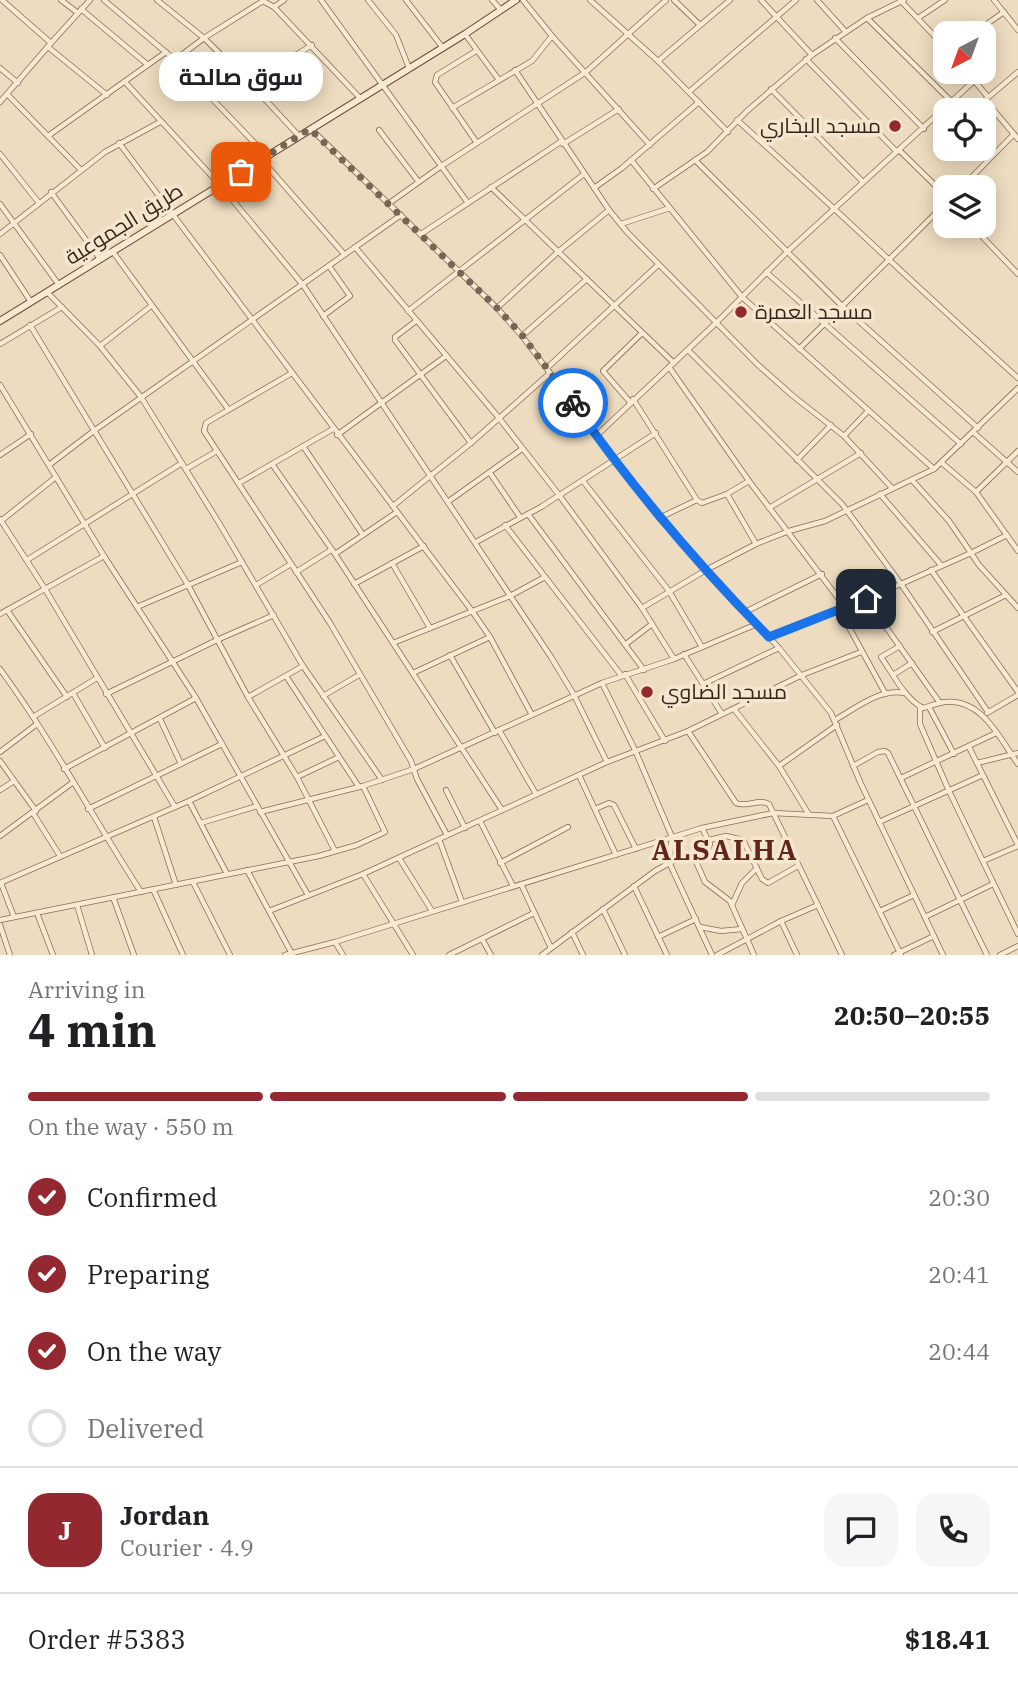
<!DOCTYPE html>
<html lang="en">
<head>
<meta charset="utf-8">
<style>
	:root { --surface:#fff; --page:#f6f6f6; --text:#202124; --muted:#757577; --line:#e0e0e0; --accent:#942831 }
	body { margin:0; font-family:"IBM Plex Serif",Cairo,serif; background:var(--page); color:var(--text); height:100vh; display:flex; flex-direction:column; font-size:26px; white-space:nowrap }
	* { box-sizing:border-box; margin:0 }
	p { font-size:23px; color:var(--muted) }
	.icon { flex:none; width:38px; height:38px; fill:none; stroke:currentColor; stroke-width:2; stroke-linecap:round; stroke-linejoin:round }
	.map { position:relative; height:955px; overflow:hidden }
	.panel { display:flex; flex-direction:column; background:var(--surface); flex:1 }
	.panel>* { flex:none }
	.needle { width:46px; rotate:221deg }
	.tools { position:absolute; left:933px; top:21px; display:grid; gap:14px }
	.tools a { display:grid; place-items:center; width:63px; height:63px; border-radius:14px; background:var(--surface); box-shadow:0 4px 18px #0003; font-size:35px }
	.pin { position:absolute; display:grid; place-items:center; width:60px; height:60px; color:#fff; margin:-30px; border-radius:14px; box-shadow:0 4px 10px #0006 }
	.courier { position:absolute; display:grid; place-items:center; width:70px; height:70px; margin:-35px; border:5px solid #1a73e8; border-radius:50%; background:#fff; color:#222; box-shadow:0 2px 9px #0007 }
	.bubble { position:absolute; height:49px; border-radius:21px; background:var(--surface); box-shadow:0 4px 18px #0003; font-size:23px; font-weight:700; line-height:49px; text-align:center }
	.head em { font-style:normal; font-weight:700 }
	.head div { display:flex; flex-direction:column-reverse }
	.head { display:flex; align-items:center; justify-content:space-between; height:119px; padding:0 28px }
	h1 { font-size:46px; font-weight:700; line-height:52px }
	.bar { display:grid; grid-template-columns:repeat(4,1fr); gap:10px 7px; align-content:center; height:84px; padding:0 28px }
	.bar i { height:9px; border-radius:5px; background:var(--line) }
	.bar .on { background:var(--accent) }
	.bar p { grid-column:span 4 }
	.line { display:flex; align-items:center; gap:18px; padding:0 28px; border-top:2px solid var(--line) }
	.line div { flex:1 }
	.round { display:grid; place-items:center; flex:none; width:74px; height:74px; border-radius:21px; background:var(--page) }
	ol { padding:0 28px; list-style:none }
	li { display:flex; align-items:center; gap:21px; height:77px }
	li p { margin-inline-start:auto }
	li .icon { padding:7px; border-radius:50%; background:var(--accent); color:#fff; stroke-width:4 }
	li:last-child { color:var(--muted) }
	li i { width:38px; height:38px; border:4px solid var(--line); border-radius:50% }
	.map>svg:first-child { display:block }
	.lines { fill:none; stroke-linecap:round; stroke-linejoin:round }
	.street-casing { stroke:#866d58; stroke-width:6 }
	.secondary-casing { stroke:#674e3b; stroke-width:8 }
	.street { stroke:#f8ead2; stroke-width:4.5 }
	.secondary { stroke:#f8ead2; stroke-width:6 }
	.done { stroke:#756655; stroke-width:7; stroke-dasharray:0 12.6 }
	.route { stroke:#1a73e8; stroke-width:9 }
	.poi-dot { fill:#942831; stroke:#f5e7cf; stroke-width:2.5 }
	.labels { text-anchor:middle; stroke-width:7; stroke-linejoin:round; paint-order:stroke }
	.poi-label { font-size:21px; fill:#35261c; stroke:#f5e7cf; text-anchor:start }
	.street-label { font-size:21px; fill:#35261c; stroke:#f5e7cf }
	.district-label { font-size:28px; font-weight:bold; letter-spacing:2px; fill:#62251c; stroke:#f5e7cf }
</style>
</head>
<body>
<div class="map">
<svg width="1018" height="955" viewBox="0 0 1018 955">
	<rect width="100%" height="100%" fill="#eddcbf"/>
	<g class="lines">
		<g class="street-casing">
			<g id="street">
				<path d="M61,0L78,13"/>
				<path d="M104,0L175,60L267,156"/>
				<path d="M157,0L204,38L250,83L299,136"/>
				<path d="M321,0L468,203"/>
				<path d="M368,0L396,35L409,68"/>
				<path d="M406,0L443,48"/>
				<path d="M492,0L501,10"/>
				<path d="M523,0L552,36L650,145"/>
				<path d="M590,0L658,61L728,132"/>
				<path d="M674,0L700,25"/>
				<path d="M761,0L812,55"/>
				<path d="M817,0L845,31"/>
				<path d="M900,0L945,47"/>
				<path d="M994,0L1018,30"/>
				<path d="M274,7L284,0"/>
				<path d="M81,9L148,65"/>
				<path d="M867,18L952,102"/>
				<path d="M918,18L945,0"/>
				<path d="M974,33L1004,12"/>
				<path d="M465,34L499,80"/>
				<path d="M835,38L924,129"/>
				<path d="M51,43L90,0"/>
				<path d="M48,47L107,95"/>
				<path d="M476,51L437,75L435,82L477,143"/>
				<path d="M806,59L897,152"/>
				<path d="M175,60L204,38L263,1L274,7L360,98"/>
				<path d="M658,61L730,0"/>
				<path d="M0,68L18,83"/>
				<path d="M515,70L609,210L627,232L757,364L793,396L844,436L892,488"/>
				<path d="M967,72L987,96"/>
				<path d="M1018,72L985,100L1018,139"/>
				<path d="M125,82L220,185L303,285L551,657L574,695L607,762"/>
				<path d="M250,83L312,45"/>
				<path d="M771,89L863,182"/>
				<path d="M690,91L796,0"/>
				<path d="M7,94L81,170"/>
				<path d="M0,102L51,43L2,0"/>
				<path d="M452,108L532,61L552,36"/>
				<path d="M737,120C832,205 923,293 1018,378"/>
				<path d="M311,129L497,308L522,336L659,518L779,648L831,713L861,784L943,955"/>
				<path d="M379,130L418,181"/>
				<path d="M48,136L166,52"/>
				<path d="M119,143L472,611L490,637L532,715"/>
				<path d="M563,144L619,109"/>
				<path d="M899,150L945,195"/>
				<path d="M0,154L39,203"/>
				<path d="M262,160L344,254"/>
				<path d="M631,160L742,297L934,469"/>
				<path d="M695,160L842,306L978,428"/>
				<path d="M491,187L674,363"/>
				<path d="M962,187L1014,134"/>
				<path d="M594,188L622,168L699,102"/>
				<path d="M653,189L707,152L747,111L812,55L867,18L904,0"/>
				<path d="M51,192L100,259"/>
				<path d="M0,204L59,285"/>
				<path d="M388,204L440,167L586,72L666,0"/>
				<path d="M621,224L670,208"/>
				<path d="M972,226L1018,274"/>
				<path d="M0,234L105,152L160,122"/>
				<path d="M421,234L562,141"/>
				<path d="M355,247L499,418L559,495L642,608L674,659"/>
				<path d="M113,252L228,409"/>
				<path d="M0,255L31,302"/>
				<path d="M766,272L961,444"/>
				<path d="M47,292L100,346L141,397L219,523L303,666L382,780"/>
				<path d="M497,308L559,251L609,210"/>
				<path d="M408,311L584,174"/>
				<path d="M323,316L350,296L329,266"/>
				<path d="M416,321L395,337V340L471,443"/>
				<path d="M30,325L188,585L248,697L297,777L335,851"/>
				<path d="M522,336L587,279"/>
				<path d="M0,344L62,307"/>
				<path d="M100,346L151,306"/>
				<path d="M799,349L945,204"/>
				<path d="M688,350L842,504L901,584L988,712"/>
				<path d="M669,367L749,481L845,607"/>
				<path d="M547,368L658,265"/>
				<path d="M292,373L206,423L204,431L330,623L411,761L417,779L447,835"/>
				<path d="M0,385L104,556L196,698L308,895"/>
				<path d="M633,399L697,500"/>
				<path d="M630,402L603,371L642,333"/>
				<path d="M973,432L1018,472"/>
				<path d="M337,435L446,356"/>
				<path d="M596,436L716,323L787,252L975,80"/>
				<path d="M844,436L868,411"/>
				<path d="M303,446L363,535"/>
				<path d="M0,455L31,434"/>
				<path d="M797,460L831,425"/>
				<path d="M942,463L976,492L1018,551"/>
				<path d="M272,464L335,554L502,810"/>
				<path d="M49,465L95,430L401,215"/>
				<path d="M186,469L217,451"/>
				<path d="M490,473L520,517"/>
				<path d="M912,480L949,521L971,553L1007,535"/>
				<path d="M583,481L669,591L702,647"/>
				<path d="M239,483L333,429"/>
				<path d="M976,492L1018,451"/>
				<path d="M727,494L756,544"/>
				<path d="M880,494L941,565"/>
				<path d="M449,501L522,449"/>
				<path d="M393,506L471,443L550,373"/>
				<path d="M769,508L861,453"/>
				<path d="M528,514L644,670"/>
				<path d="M659,518L697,500L702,503L727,494L749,481"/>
				<path d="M0,519L45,589L175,807"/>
				<path d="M1,521L56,477"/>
				<path d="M505,525L621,675"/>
				<path d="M476,542L541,507L656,433"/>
				<path d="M335,554L397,512"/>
				<path d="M27,560L182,463"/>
				<path d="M392,563L430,628"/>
				<path d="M931,570L1018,692"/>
				<path d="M296,572L331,550"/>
				<path d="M354,584L424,546"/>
				<path d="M256,585L291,564"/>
				<path d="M866,599L940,703"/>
				<path d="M137,607L242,562"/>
				<path d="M642,608L706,570L756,544L789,531L825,521L934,469L1018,388"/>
				<path d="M839,609L885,693"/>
				<path d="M7,610L67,697"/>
				<path d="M745,612L822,574"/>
				<path d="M0,614L104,556"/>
				<path d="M932,632L1006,595"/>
				<path d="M769,637L901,584L971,553L979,565L1018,608"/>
				<path d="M393,643L510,596L545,577"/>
				<path d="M626,644L652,624"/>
				<path d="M900,646L881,657C893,674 905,699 923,708C930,706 937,703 945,702C982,698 1000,739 1018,764"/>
				<path d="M684,654L722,714"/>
				<path d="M450,655L495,733"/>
				<path d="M0,669C52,740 93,818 141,892"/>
				<path d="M413,673L490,637"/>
				<path d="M625,674L665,741"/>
				<path d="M893,675L912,663"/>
				<path d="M286,676L359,787"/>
				<path d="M602,683L635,750L672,837L669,862L712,955"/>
				<path d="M703,684L779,648"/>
				<path d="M73,693L105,748"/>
				<path d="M106,694L217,640L274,615"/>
				<path d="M323,696L359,675"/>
				<path d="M248,697L303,666"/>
				<path d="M920,707V724L949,791L1018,934"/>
				<path d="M929,707L954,754"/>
				<path d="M734,709L779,766L808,813"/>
				<path d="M987,713L1018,695"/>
				<path d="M33,717L97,678"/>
				<path d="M160,719L181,764"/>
				<path d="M835,720C856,708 880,688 905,693"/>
				<path d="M499,730L536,794"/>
				<path d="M688,731L736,803C747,808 759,798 769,804L842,955"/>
				<path d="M969,747L1018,845"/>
				<path d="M0,752L37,724"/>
				<path d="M0,761L36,811"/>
				<path d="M977,763L1018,753"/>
				<path d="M779,766L837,725"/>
				<path d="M853,766L878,752L885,751L888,753L987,955"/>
				<path d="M64,769L196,698"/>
				<path d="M579,775L616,855"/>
				<path d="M297,777L339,757"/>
				<path d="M901,778L996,733"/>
				<path d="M0,790L14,781"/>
				<path d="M446,790L465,828"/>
				<path d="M189,801L227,874"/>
				<path d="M88,809L222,744"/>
				<path d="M595,809L609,803L614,805L636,849"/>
				<path d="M260,812L363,786L414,769L602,683L674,659L757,624"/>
				<path d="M33,813L60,856"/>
				<path d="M833,816L901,955"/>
				<path d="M154,817L176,885"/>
				<path d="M480,821L513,886"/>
				<path d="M879,822L983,775"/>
				<path d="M201,823L257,806"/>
				<path d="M0,836L72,783"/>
				<path d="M439,839L462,902"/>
				<path d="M709,840L726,836L743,840L762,879L768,883L798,866"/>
				<path d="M694,857L705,882L730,901L754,955"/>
				<path d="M399,858L432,911"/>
				<path d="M983,861L1018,846"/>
				<path d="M500,863L568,827"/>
				<path d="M247,870L292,954"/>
				<path d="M363,874L413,955"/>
				<path d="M193,882L230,955"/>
				<path d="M0,883L189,801L325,736"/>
				<path d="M1,883L14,917"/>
				<path d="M521,884L551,948"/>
				<path d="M634,886L667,955"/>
				<path d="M153,889L183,955"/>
				<path d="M113,897L134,955"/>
				<path d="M77,905L92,955"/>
				<path d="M732,905L742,883L757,868"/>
				<path d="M603,909L625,955"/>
				<path d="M269,911L363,874L607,762L688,731L802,675L861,652"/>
				<path d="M880,911L914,895"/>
				<path d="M37,913L53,955"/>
				<path d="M925,917L993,884"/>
				<path d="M0,920L319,856L357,845L385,832L363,786"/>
				<path d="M781,921L797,955"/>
				<path d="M0,925L10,955"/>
				<path d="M700,927L721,931L742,929"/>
				<path d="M572,932L583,955"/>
				<path d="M658,937L696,919"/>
				<path d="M482,939L491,955"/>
				<path d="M335,942L343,955"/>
				<path d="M285,955L335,942L702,828L773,813L833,816L868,800"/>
				<path d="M449,955L534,913"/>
				<path d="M542,955L655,871L675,860L694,857L706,853L710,844L702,828"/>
				<path d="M717,955L781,921L818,905"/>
				<path d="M894,955L934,936"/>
				<path d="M1000,955L1018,946"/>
			</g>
		</g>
		<g class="secondary-casing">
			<path id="secondary" d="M0,321L465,34L516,0"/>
		</g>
		<use href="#street" class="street"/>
		<use href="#secondary" class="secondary"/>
	</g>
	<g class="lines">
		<path class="done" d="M241,172L310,129L497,308L522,335L573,403"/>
		<path class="route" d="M573,403C632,487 697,564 769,637L866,599"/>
	</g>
	<g class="poi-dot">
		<circle cx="895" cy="126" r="7"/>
		<circle cx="741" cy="312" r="7"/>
		<circle cx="647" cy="692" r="7"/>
	</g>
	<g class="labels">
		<g class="poi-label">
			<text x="881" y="133" text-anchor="end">مسجد البخاري</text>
			<text x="755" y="319">مسجد العمرة</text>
			<text x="661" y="699">مسجد الضاوي</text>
		</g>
		<g class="street-label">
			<text transform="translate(124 224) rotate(-32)" y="7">طريق الجموعية</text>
		</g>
		<g class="district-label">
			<text x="725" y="860">ALSALHA</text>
		</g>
	</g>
</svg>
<div class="tools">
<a><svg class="needle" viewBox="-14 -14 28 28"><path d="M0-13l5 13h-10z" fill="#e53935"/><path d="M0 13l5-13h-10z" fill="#757577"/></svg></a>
<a><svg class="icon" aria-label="locate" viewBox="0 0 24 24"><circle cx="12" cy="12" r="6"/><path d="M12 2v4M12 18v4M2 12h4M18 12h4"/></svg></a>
<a><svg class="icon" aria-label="layers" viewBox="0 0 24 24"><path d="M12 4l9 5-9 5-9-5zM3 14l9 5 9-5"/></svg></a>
</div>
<div class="pin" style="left:241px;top:172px;background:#ea580c"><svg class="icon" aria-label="bag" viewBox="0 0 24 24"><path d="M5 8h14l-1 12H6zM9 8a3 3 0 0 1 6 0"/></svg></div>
<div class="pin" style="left:866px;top:599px;background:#1f2937"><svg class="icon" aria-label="home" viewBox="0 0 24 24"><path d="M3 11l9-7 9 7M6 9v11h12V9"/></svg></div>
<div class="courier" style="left:573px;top:403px"><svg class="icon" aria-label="bike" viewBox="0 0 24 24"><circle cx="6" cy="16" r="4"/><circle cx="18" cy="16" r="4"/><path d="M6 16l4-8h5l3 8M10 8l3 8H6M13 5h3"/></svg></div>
<div class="bubble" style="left:159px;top:52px;width:164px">سوق صالحة</div>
</div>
<section class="panel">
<div class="head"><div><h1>4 min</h1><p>Arriving in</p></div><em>20:50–20:55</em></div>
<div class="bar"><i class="on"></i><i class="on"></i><i class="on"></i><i></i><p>On the way · 550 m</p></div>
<ol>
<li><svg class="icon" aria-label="check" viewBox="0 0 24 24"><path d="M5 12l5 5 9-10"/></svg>Confirmed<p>20:30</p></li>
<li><svg class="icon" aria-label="check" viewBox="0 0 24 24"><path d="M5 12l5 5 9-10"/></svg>Preparing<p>20:41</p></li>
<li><svg class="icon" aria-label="check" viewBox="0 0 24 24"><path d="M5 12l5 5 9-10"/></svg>On the way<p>20:44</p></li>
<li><i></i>Delivered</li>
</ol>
<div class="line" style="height:126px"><b class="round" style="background:var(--accent);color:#fff">J</b><div><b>Jordan</b><p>Courier · 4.9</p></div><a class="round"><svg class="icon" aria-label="chat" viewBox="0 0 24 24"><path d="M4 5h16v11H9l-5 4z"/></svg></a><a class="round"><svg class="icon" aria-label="phone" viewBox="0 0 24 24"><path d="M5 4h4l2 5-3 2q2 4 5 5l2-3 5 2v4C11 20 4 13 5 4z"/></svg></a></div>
<div class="line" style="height:91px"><div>Order #5383</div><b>$18.41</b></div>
</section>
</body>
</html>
